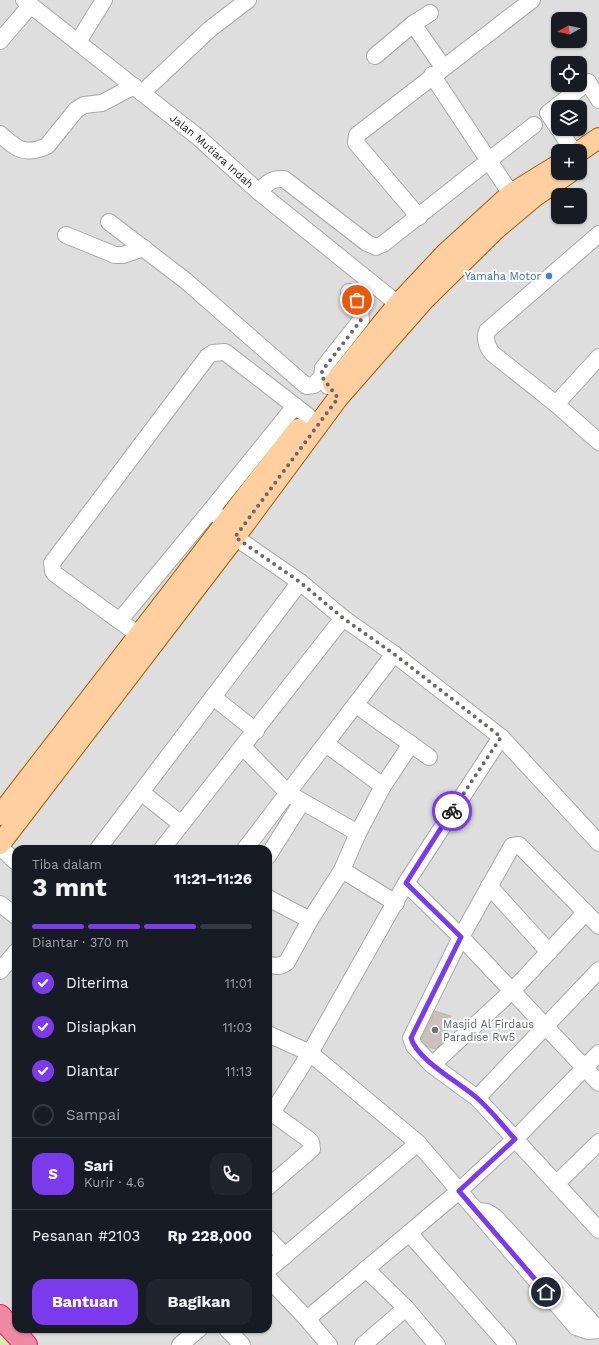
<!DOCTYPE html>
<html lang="id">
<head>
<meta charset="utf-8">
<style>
	:root { --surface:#171b24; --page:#20242c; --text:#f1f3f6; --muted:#9ea1a6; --line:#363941; --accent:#7c3aed }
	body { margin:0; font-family:"Work Sans",sans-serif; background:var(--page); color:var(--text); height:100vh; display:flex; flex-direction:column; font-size:15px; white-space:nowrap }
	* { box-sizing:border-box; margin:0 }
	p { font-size:13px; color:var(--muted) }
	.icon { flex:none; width:22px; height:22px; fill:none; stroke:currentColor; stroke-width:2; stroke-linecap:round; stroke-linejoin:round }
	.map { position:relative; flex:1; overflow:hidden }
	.details { position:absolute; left:12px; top:845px; width:260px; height:488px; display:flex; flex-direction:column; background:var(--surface); border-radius:12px; box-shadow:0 1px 3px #0004 }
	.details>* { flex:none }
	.needle { width:26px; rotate:262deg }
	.controls { position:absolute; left:551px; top:12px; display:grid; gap:8px }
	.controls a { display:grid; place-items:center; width:36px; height:36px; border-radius:8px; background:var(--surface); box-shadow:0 1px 3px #0004; font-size:20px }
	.pin { position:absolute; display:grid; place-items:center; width:34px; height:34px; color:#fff; margin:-17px; border:2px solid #fff; border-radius:50%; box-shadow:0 1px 4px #0007 }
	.courier { position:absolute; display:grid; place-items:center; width:40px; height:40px; margin:-20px; border:3px solid #7c3aed; border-radius:50%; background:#fff; color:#222; box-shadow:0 1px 5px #0007 }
	.overview em { font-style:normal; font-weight:700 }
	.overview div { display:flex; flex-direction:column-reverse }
	.overview { display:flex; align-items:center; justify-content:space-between; height:68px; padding:0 20px }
	h1 { font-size:26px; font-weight:700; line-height:30px }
	.bar { display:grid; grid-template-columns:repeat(4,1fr); gap:6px 4px; align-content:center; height:48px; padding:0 20px }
	.bar i { height:5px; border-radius:3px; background:var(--line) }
	.bar .on { background:var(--accent) }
	.bar p { grid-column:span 4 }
	.line { display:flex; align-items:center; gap:10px; padding:0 20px; border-top:1px solid var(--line) }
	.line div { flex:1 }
	.round { display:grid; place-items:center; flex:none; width:42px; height:42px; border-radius:12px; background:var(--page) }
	ol { padding:0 20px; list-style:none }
	li { display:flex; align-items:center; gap:12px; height:44px }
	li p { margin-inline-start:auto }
	li .icon { padding:4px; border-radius:50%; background:var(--accent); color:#fff; stroke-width:4 }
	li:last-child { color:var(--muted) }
	li i { width:22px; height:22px; border:2px solid var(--line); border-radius:50% }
	.primary-button { display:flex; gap:8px; margin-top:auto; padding:8px 20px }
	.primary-button a { flex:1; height:46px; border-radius:12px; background:var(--accent); color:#fff; font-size:16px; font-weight:700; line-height:46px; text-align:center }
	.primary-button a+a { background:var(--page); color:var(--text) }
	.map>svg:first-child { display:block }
	.residential { fill:#dfdede; fill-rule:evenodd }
	.grass { fill:#d2f0aa }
	.building { fill:#cbc0ba; stroke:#c6b3a8 }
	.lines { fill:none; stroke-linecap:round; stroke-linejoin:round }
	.minor-casing { stroke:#a8a8a8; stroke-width:18 }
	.major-casing { stroke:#9f5e00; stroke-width:22 }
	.highway-casing { stroke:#eb1a72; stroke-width:24 }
	.minor { stroke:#fff; stroke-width:16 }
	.major { stroke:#ffcfa0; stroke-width:20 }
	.highway { stroke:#ef8aa4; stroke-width:22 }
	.done { stroke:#6a6966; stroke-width:4; stroke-dasharray:0 7.2 }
	.route { stroke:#7c3aed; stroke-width:5 }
	.shop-dot { fill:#3f7fe0; stroke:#fff; stroke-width:1.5 }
	.worship-dot { fill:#6b7280; stroke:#fff; stroke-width:1.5 }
	.labels { text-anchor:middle; stroke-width:4; stroke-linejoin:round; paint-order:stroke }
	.street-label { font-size:11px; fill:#212121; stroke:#fff }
	.shop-label { font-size:11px; fill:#366cbe; stroke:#fff; text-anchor:end }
	.worship-label { font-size:11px; fill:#5b616d; stroke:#fff; text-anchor:start }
</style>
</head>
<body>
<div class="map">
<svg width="599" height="1345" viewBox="0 0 599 1345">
	<rect width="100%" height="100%" fill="#f2eee7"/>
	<path class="residential" d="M0,0H599V1345H39L25,1329H268V849H16V1319L0,1302ZM558,19H580V41H558ZM558,63H580V85H558ZM558,107H580V129H558ZM558,151H580V173H558ZM558,195H580V217H558Z"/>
	<path class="grass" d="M0,1332L12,1345H0Z"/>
	<path class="building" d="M435,1011L451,1016L445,1040L436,1049L428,1047L421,1039Z"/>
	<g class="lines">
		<g class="minor-casing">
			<g id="minor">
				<path id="s1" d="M24,0L198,137L259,192L398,304"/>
				<path d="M413,24L443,67"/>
				<path d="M0,41L31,5"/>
				<path d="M78,42L104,0"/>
				<path d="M375,56L413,24L430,13"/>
				<path d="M432,75L511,194"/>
				<path d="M142,93L210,29L248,0"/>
				<path d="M558,128L548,113L588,82L599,100"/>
				<path d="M559,129L573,151"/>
				<path d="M0,134C17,149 24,156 47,146L76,110L84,105L102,103L134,86"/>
				<path d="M259,192C267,183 271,178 284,179L367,243L376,247L383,244L534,125"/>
				<path d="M419,217L356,143L357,135L532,0"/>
				<path d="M109,222L186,281L304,384L307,386L314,385L322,377"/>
				<path d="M599,234L487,331C484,340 487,347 493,354L556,404L599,442"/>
				<path d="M66,235L115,255H123L144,248"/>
				<path d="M328,386L322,377L323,368L361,320L360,304L349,292"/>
				<path d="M556,404L599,357"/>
				<path d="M211,510L295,406"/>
				<path d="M235,537L300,582L343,618L394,654L501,737L599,843"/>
				<path d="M120,620L211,510L226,523"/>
				<path d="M139,635L55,574L53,571L52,563L208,356L213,353L225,352L308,416"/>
				<path d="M213,697L256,731"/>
				<path d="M356,705L429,757"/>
				<path d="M326,744L383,786"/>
				<path d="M243,747L289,794L358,833"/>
				<path d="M141,792L181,824"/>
				<path d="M0,847L16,862"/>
				<path d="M98,849L300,582"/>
				<path d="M162,849L343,618"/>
				<path d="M245,849L394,654"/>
				<path d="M268,856L302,802"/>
				<path d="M342,870L396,903"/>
				<path d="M406,883L461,937L599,1083"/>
				<path d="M489,886L549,952"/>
				<path d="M268,898L310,920"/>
				<path d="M0,904L16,916"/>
				<path d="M599,926L519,845L512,846L461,937L411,1038L414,1046L432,1065L477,1098L599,1230"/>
				<path d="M268,964C275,967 281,967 287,962L310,920L342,870L358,833L383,786L411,744"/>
				<path d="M0,971L16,952"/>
				<path d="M268,1034L310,1053L418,1143L576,1327L588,1331L599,1330"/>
				<path d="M432,1065L513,990L585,913"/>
				<path d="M477,1098L599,970"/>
				<path d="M556,1184L599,1142"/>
				<path d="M268,1187L312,1149L311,1142L308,1139L272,1113L310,1053L406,883L501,737"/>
				<path d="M478,1211L487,1212L495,1217L599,1330"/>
				<path d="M409,1233L508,1345"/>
				<path d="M268,1238L285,1256"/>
				<path d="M366,1269L406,1308L437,1345"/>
				<path d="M268,1270L418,1143"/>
				<path d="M268,1278L307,1319L459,1191L515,1139L599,1053"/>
				<path d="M307,1319L329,1345"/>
				<path d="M227,1329L242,1345"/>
				<path d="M180,1345L199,1329"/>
				<path d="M363,1345L406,1308"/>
			</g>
		</g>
		<g class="major-casing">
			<g id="major">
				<path d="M580,151L599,138"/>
				<path d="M333,384L398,304L445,254L511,194L558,165"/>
				<path d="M0,815L298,429"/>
				<path d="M0,844L235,537L338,398L424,300L496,229L534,197L569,173"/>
			</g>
		</g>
		<g class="highway-casing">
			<path id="highway" d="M0,1316L26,1345"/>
		</g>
		<use href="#minor" class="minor"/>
		<use href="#major" class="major"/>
		<use href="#highway" class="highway"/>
	</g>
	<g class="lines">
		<path class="done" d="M357,300L362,310L361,320L322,371V377L338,398L235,537L300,582L343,618L394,654L501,737L452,811"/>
		<path class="route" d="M452,811L406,883L461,937L411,1038C417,1060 460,1083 477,1098C491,1110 502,1125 515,1139L459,1191L546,1292"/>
	</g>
	<circle class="shop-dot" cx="549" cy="276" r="4"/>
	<circle class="worship-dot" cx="435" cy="1030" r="4"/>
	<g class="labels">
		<g class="street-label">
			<text dy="4" stroke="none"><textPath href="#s1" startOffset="241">Jalan Mutiara Indah</textPath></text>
		</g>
		<g class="shop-label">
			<text x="541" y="280">Yamaha Motor</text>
		</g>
		<g class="worship-label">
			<text x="443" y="1028">Masjid Al Firdaus<tspan x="443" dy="13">Paradise Rw5</tspan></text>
		</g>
	</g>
</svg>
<div class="controls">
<a><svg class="needle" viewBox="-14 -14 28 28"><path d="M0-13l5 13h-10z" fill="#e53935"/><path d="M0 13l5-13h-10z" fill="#9ea1a6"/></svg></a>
<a><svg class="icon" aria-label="locate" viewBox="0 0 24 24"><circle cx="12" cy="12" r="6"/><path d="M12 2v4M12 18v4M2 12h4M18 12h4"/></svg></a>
<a><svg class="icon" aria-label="layers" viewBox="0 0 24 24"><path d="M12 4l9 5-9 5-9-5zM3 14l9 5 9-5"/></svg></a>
<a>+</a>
<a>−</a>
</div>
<div class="pin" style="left:357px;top:300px;background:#ea580c"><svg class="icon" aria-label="bag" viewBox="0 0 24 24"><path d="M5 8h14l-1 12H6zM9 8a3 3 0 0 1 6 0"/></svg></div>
<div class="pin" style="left:546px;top:1292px;background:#1f2937"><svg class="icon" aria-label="home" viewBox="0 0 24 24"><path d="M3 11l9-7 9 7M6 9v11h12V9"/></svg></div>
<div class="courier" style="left:452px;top:811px"><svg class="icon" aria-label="bike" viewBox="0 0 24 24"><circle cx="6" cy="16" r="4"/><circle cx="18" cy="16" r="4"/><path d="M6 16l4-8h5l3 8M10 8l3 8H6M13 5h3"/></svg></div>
<section class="details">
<div class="overview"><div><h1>3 mnt</h1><p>Tiba dalam</p></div><em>11:21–11:26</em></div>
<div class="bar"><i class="on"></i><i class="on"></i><i class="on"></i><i></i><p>Diantar · 370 m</p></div>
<ol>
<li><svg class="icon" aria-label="check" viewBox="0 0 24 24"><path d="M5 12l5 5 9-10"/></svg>Diterima<p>11:01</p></li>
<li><svg class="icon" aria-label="check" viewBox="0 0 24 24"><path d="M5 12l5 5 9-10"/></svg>Disiapkan<p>11:03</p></li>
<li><svg class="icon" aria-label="check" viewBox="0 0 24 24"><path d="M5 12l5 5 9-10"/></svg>Diantar<p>11:13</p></li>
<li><i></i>Sampai</li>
</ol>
<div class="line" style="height:72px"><b class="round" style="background:var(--accent);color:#fff">S</b><div><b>Sari</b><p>Kurir · 4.6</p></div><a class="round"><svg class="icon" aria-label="phone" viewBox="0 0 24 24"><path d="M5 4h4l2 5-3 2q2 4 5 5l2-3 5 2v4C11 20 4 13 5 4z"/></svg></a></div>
<div class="line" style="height:52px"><div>Pesanan #2103</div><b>Rp 228,000</b></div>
<div class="primary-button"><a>Bantuan</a><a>Bagikan</a></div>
</section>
</div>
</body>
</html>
